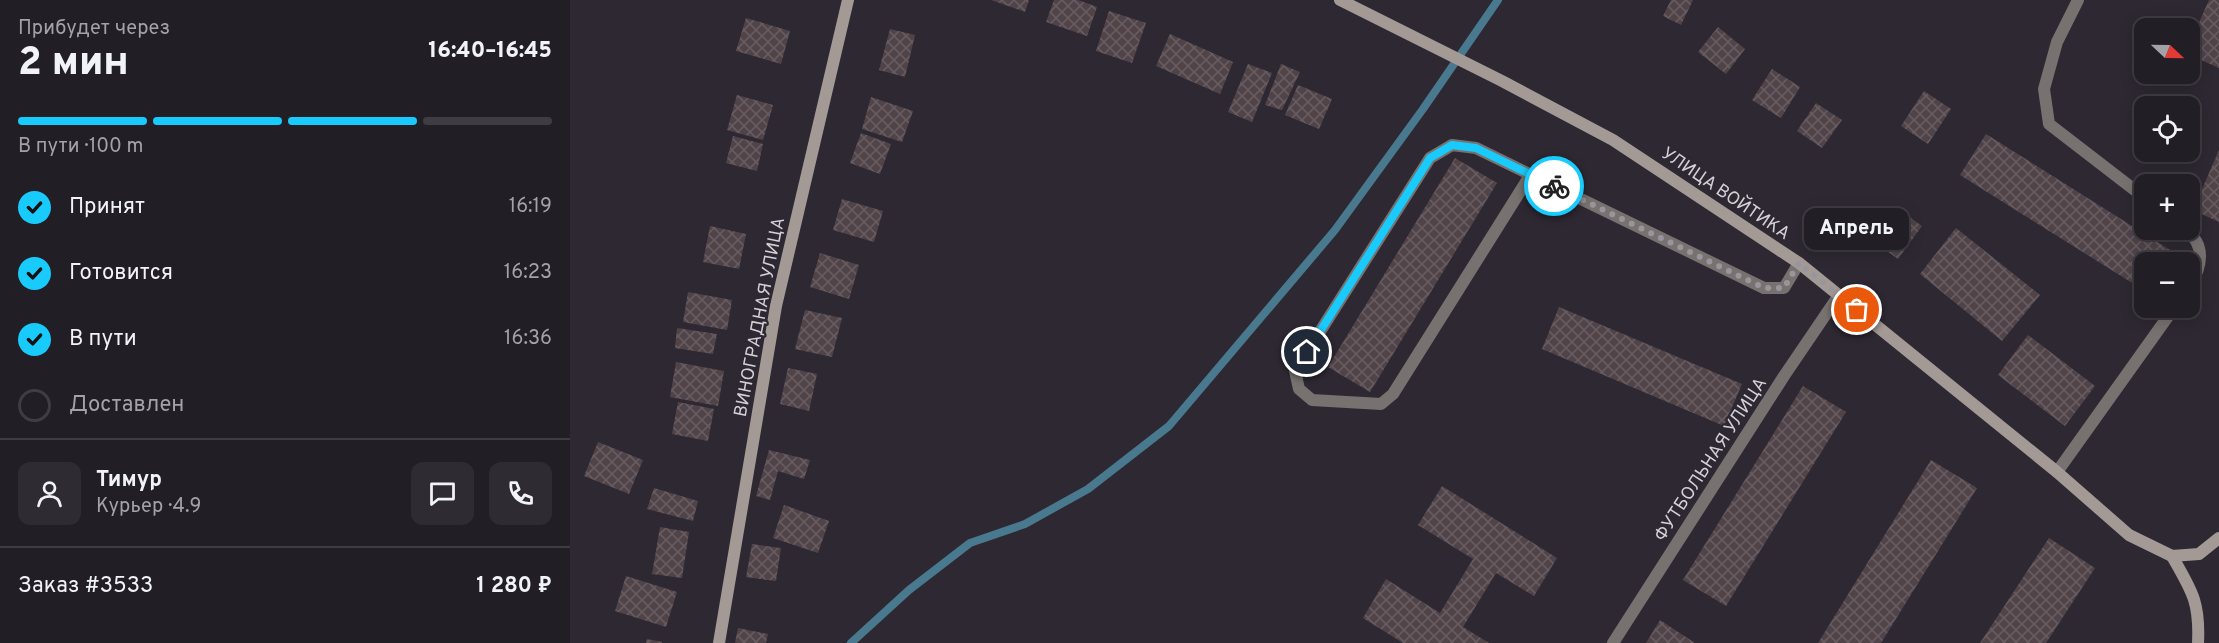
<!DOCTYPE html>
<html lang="ru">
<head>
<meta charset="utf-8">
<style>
	:root { --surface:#221e26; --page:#2e2b32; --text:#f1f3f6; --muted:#a2a2a7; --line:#3f3c43; --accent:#19cafc }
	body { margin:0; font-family:Overpass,sans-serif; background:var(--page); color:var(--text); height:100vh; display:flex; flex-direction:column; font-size:22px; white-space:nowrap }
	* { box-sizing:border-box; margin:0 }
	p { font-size:20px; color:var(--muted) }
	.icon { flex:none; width:33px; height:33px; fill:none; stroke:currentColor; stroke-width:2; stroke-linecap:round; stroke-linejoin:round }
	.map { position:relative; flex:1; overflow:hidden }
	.panel { display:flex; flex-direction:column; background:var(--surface); width:570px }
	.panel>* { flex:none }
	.needle { width:39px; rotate:112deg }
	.buttons { position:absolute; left:1564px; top:18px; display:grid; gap:12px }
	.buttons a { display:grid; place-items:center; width:66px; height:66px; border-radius:12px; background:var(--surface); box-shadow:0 3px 15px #0003,0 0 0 2px var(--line); font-size:30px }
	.pin { position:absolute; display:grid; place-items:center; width:51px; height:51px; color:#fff; margin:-26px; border:3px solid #fff; border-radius:50%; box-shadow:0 2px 6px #0007 }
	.courier { position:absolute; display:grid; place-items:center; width:60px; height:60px; margin:-30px; border:4px solid #19cafc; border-radius:50%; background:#fff; color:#222; box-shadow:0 2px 8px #0007 }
	.bubble { position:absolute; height:42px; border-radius:12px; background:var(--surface); box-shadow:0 3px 15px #0003,0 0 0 2px var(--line); font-size:20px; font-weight:800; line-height:42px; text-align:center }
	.summary em { font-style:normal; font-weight:800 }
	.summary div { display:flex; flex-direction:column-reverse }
	.summary { display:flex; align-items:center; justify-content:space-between; height:102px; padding:0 18px }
	h1 { font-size:39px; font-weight:800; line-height:45px }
	.bar { display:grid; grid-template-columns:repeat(4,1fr); gap:9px 6px; align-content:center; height:72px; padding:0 18px }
	.bar i { height:8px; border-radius:4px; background:var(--line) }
	.bar .current { background:var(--accent) }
	.bar p { grid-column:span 4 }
	.line { display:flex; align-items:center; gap:15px; padding:0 18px; border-top:2px solid var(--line) }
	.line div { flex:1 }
	.round { display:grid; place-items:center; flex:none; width:63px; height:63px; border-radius:12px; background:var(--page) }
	ol { padding:0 18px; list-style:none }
	li { display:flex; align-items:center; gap:18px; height:66px }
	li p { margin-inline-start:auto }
	li .icon { padding:6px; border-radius:50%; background:var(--accent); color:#111; stroke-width:4 }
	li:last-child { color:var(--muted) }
	li i { width:33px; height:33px; border:3px solid var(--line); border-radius:50% }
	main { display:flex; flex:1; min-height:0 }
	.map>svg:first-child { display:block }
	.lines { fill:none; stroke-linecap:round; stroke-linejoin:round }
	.stream { stroke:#48798e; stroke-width:8 }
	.building { fill:url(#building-cross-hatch) }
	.lane { stroke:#77726f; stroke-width:12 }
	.secondary { stroke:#a39a95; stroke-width:12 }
	.done { stroke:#99959d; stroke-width:6; stroke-dasharray:0 10.8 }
	.route { stroke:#19cafc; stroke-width:8 }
	.labels { text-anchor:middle; stroke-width:4.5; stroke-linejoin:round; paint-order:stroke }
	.street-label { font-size:18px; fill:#d3d0d6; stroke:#2e2832 }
</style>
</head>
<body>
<main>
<section class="panel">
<div class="summary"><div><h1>2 мин</h1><p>Прибудет через</p></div><em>16:40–16:45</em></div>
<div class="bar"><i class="current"></i><i class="current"></i><i class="current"></i><i></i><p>В пути · 100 m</p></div>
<ol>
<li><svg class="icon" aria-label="check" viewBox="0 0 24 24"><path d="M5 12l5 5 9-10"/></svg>Принят<p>16:19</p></li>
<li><svg class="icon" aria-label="check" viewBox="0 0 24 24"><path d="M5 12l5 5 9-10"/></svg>Готовится<p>16:23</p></li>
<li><svg class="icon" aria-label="check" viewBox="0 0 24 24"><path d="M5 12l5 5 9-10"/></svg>В пути<p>16:36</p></li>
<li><i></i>Доставлен</li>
</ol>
<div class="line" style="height:108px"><a class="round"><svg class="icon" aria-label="person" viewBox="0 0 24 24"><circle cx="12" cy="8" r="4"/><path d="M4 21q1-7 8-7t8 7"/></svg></a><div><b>Тимур</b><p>Курьер · 4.9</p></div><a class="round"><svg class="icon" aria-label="chat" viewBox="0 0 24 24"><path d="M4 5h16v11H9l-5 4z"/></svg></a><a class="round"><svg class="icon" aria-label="phone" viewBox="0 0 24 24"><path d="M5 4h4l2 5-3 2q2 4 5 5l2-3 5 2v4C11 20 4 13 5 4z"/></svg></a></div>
<div class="line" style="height:78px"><div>Заказ #3533</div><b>1 280 ₽</b></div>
</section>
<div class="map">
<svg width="1649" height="643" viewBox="0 0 1649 643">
	<defs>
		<pattern id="building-cross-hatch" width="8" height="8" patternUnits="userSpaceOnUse" patternTransform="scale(1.5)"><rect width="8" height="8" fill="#504449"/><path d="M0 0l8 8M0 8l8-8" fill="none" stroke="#685e62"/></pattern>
	</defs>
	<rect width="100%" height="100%" fill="#2e2832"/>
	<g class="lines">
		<path class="stream" d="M281,643L339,590L400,543L455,524L518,489L599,426L765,230L853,109L928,0"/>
	</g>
	<g class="building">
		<path d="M421,0H459L455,12Z"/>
		<path d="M484,0H508L527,7L517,36L476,22Z"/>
		<path d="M1101,0H1123L1111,25L1093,16Z"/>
		<path d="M1639,0H1649V68L1620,55V43Z"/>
		<path d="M539,11L576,23L562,63L526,51Z"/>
		<path d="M176,18L220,31L211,64L166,51Z"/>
		<path d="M1148,27L1175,49L1156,74L1128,52Z"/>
		<path d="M320,29L345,35L335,77L309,70Z"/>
		<path d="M600,34L663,62L650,94L586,66Z"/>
		<path d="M678,64L702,73L682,122L658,112Z"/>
		<path d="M711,64L730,72L712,110L695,105Z"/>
		<path d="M1202,69L1230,87L1211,118L1182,100Z"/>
		<path d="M728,85L762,99L749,129L715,115Z"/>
		<path d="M1354,91L1381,109L1358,144L1331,126Z"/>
		<path d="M167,95L203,105L193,140L157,130Z"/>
		<path d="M301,97L343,111L332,142L292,129Z"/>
		<path d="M1246,103L1272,120L1252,148L1227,131Z"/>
		<path d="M291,133L321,144L310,174L280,163Z"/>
		<path d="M1416,134L1608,255L1604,262H1575V291L1390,175Z"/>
		<path d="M163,136L193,144L187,171L156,163Z"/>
		<path d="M1649,150V222L1623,210Z"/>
		<path d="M885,158L927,183L800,392L758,367Z"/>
		<path d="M272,199L313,211L304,242L263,230Z"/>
		<path d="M1331,211L1352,226L1328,259L1307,244Z"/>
		<path d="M140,226L176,234L169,269L133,262Z"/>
		<path d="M1386,228L1470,295L1432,341L1350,274Z"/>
		<path d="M250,253L289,265L279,299L240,287Z"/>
		<path d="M118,292L162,300L157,330L113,322Z"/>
		<path d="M989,307L1172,384L1154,426L972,349Z"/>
		<path d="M235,310L272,318L262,357L225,349Z"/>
		<path d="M107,328L147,334L143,354L105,348Z"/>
		<path d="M1458,335L1525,386L1495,426L1428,375Z"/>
		<path d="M106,362L154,371L148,406L100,397Z"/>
		<path d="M218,368L247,374L239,411L210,404Z"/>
		<path d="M1233,386L1276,412L1156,606L1113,580Z"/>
		<path d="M108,402L144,409L138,441L102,434Z"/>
		<path d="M28,442L73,460L59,494L14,476Z"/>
		<path d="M199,450L240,460L234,479L208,471L200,500L186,496Z"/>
		<path d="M1361,460L1407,488L1311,643H1248Z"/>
		<path d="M872,486L987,558L964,596L926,573L893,627L919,643H833L793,618L816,579L870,613L903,559L848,525Z"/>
		<path d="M84,488L128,501L123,521L77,509Z"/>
		<path d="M214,505L259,521L248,553L203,538Z"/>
		<path d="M90,527L119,532L112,578L82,574Z"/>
		<path d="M1479,538L1525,568L1476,643H1410Z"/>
		<path d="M182,544L211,548L206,581L176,577Z"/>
		<path d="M56,576L107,592L96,627L45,611Z"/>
		<path d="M1090,620L1125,643H1076Z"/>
		<path d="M168,628L198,634L196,643H165Z"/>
		<path d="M77,639L92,642V643H76Z"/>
	</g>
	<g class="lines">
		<g class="lane">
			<path d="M1508,0L1487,42L1474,89L1479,124L1575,198"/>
			<path d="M961,174L823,394L811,404L742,400L729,389L725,371L860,158L882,145L906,148L1194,288H1214L1229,263"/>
			<path d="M1616,230C1635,244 1633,266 1620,285"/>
			<path d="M1487,472L1604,308"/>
			<path d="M1043,643L1214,376L1269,295"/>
		</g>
		<g class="secondary">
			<path d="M770,0L932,81L1043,140L1229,263L1487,472L1559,535L1602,556"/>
			<path d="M1602,556C1622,591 1630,602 1628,643"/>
			<path d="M1602,556L1629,554L1649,538"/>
			<path d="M149,643L206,306L278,0"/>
		</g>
	</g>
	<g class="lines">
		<path class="done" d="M984,186L1194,288H1214L1229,263L1287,310"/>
		<path class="route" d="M737,352L860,158L882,145L906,148L984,186"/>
	</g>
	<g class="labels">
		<g class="street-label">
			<text transform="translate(1156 193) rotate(34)" y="6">УЛИЦА ВОЙТИКА</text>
			<text transform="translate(189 317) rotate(-79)" y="6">ВИНОГРАДНАЯ УЛИЦА</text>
			<text transform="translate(1140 459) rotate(-57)" y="6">ФУТБОЛЬНАЯ УЛИЦА</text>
		</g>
	</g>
</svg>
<div class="buttons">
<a><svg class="needle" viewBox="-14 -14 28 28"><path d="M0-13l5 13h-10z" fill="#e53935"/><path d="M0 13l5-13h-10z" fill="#a2a2a7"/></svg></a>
<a><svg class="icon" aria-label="locate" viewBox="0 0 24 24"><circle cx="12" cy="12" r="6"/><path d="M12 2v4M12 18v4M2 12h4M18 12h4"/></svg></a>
<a>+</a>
<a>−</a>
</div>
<div class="pin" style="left:1287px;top:310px;background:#ea580c"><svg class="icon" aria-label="bag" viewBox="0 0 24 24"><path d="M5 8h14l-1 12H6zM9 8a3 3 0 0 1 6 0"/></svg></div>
<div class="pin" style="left:737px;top:352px;background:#1f2937"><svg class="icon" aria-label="home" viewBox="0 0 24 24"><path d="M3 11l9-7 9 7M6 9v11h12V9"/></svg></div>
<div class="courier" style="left:984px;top:186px"><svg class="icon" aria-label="bike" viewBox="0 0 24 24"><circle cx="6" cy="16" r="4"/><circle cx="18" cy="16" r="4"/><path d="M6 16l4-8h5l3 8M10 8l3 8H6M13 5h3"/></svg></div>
<div class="bubble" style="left:1234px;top:208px;width:105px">Апрель</div>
</div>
</main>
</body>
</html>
